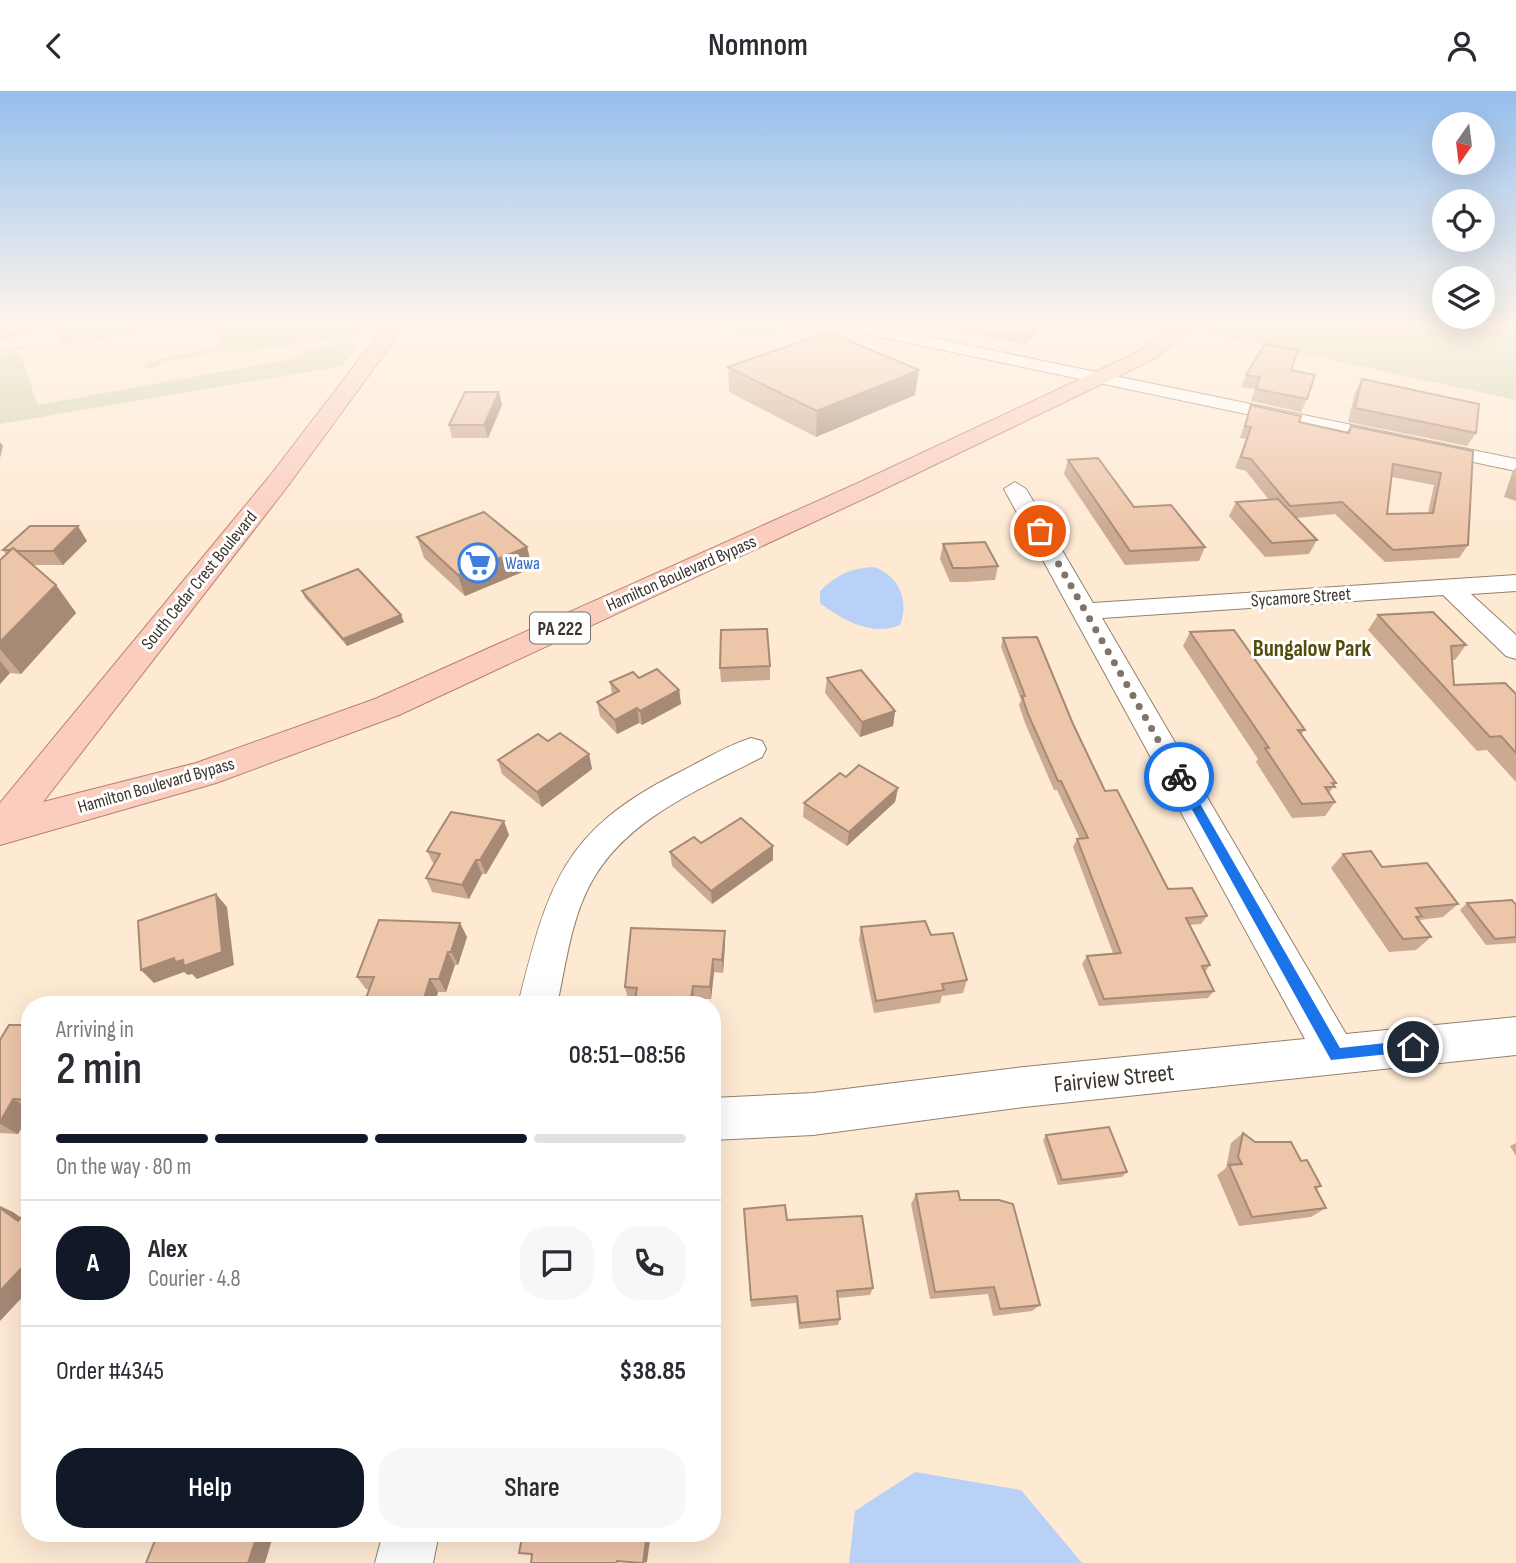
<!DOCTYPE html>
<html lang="en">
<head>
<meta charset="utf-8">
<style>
	:root { --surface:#fff; --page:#f7f7f7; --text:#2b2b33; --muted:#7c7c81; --line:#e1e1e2; --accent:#111827 }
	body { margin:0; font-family:"Sofia Sans Condensed",sans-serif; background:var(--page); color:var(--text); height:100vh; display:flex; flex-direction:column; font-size:26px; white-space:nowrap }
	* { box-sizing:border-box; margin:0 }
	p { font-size:23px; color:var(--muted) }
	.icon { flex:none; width:38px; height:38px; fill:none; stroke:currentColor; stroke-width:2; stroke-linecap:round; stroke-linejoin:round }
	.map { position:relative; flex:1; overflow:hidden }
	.sheet { position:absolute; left:21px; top:905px; width:700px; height:546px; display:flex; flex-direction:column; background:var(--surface); border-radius:28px; box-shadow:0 7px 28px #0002 }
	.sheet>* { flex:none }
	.needle { width:46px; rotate:194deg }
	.controls { position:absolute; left:1432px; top:21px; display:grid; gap:14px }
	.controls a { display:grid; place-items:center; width:63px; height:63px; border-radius:50%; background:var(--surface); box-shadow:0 7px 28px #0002; font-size:35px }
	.pin { position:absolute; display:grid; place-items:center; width:60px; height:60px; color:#fff; margin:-30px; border:4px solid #fff; border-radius:50%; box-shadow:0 2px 7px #0007 }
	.courier { position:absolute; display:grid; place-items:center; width:70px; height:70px; margin:-35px; border:5px solid #1a73e8; border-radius:50%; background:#fff; color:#222; box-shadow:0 2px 9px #0007 }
	.headline em { font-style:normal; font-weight:600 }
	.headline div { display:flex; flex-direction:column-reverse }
	.headline { display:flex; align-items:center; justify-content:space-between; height:119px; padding:0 35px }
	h1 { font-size:46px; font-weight:600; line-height:52px }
	.bar { display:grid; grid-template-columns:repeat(4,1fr); gap:10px 7px; align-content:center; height:84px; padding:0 35px }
	.bar i { height:9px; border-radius:5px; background:var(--line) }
	.bar .current { background:var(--accent) }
	.bar p { grid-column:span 4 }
	.line { display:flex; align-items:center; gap:18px; padding:0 35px; border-top:2px solid var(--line) }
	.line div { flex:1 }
	.round { display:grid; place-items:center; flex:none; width:74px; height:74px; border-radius:28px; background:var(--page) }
	.cta { display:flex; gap:14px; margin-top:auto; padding:14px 35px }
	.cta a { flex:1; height:80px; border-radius:28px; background:var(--accent); color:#fff; font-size:28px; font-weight:600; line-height:80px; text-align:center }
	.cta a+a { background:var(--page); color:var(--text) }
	header { display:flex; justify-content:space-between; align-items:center; height:91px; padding:0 35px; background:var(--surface); font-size:32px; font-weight:600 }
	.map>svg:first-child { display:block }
	.green { fill:#d0d4af }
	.water { fill:#b9d0f7 }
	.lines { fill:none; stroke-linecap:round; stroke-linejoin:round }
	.stream { fill:#b9d0f7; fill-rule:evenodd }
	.minor-casing { stroke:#93806c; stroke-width:2 }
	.major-casing { stroke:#b68270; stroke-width:2 }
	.minor { fill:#fff; fill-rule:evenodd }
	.major { fill:#facdbf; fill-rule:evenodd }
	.wall { fill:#cca991; fill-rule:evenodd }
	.shaded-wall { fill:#a68a76 }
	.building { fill:#edc5a9; stroke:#a68a76; stroke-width:2; fill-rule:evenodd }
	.route { fill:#1a73e8 }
	.done { stroke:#817466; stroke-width:7; stroke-dasharray:0 12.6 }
	.labels { text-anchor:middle; stroke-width:6; stroke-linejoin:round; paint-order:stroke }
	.far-shop-label { font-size:18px; fill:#366cbe; stroke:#fff; text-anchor:start }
	.far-street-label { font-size:18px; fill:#3d352c; stroke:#fff }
	.shield { fill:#fff; stroke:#77726b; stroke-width:2 }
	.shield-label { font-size:19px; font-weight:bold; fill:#3d352c }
	.neighbourhood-label { font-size:23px; font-weight:bold; fill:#524c0d; stroke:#fff }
	.near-street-label { font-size:24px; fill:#3d352c; stroke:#fff }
</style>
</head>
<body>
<header><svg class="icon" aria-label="back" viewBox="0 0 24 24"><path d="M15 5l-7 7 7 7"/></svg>Nomnom<svg class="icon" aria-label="person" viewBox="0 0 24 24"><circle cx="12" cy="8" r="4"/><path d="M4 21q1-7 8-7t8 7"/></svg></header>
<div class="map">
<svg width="1516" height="1472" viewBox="0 0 1516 1472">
	<rect width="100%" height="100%" fill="#fee9d3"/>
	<g class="green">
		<path d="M66,236H170L64,255L57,242Z"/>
		<path d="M211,236H373L363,243L239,262L235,258L160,271L158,276L142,277L148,271L217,256L222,252Z"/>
		<path d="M1207,236H1516V309L1202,241Z"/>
		<path d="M351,252L358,255L342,275L0,333V265L19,260L38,314L303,266L305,259Z"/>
	</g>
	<g class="water">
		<path d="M698,236H791L796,238C765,253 730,241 698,236Z"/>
		<path d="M873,476C898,483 910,510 900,534C873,546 842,529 820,512V500C836,484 851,477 873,476Z"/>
		<path d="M915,1381L1021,1399L1082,1472H849L855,1420Z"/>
	</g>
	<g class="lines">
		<g class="stream">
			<path d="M139,236H146L67,249L65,248Z"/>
			<path d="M23,255H25V257L0,263V261Z"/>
		</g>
		<g class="minor-casing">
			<g id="minor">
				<path d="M849,236H879L1516,368V380L857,241Z"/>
				<path d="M1015,391L1026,398L1093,512L1516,484V500L1471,503L1516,544V568L1506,565L1443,504L1102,527L1346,943L1516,926V964L1024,1016L813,1044L712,1049V1007L813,1002L1024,976L1305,948L1004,398Z"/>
				<path d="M751,647L762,650L766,658L762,666C701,698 627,727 592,790C571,827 566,873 557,914H518C548,794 562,740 678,682C702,670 726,655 751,647Z"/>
				<path d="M383,1442H439L433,1472H375Z"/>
			</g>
		</g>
		<g class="major-casing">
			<g id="major">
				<path d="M0,236H34L31,240L0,247Z"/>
				<path d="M384,236H404L287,396L43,711L196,672L375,608L858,392L1142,259L1171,236H1193L1156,267L876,402L399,624L216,692L0,754V712L269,386Z"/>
			</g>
		</g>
		<use href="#minor" class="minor"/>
		<use href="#major" class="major"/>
	</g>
	<g class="wall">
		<path d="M935,236H1041L1025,253Z"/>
		<path d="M1369,236H1424L1423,239L1404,236L1400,244L1368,240Z"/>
		<path d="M1427,236H1505L1499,246Z"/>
		<path d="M728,276L919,279L915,304L816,346L729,301Z"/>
		<path d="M1291,279L1307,308L1301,321L1251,310L1255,298L1241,296L1246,284Z"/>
		<path d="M1362,288L1476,342L1467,355L1348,331L1355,301Z"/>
		<path d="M499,301L502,314L488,347H452L449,334Z"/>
		<path d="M1251,314L1299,331L1347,341L1351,335L1473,360L1468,454L1459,467L1385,471L1335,423L1296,427L1317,449L1309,463L1265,466L1229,425L1236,411L1269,409L1246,380L1235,377L1246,348L1240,347ZM1392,386L1434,394L1428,422L1387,423Z"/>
		<path d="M1068,369L1134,416L1205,456L1199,470L1125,474L1064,383Z"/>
		<path d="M1516,376V410L1504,406L1512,382Z"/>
		<path d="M417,446L527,456L532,477L465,505L424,467Z"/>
		<path d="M87,450L63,474H33L56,494L76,522L21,583L10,582L0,593V469L6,463L3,459Z"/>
		<path d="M943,453L998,475L995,489L965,491H950L940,468Z"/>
		<path d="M302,500L404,531L347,555L305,507Z"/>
		<path d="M1378,524L1466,554L1455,569H1452L1454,594L1516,603V691L1487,659L1477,660L1368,539Z"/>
		<path d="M1190,541L1305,639L1301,643L1336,692L1329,702L1335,711L1325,725L1292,727L1256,671L1258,668L1183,555Z"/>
		<path d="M1003,547L1073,633L1105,700L1168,798L1207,825L1201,833L1190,834L1210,874L1205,881L1214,900L1208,907L1099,915L1082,873L1087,865L1113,862L1073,756L1077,748H1080L1057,699H1054L1025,632L1019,614L1021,609L1001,556Z"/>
		<path d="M770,575V589L721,591L720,577Z"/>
		<path d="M639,587L679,599L681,613L642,634L639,632L617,643L600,625L597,611L612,603L610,591Z"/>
		<path d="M827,587L895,620L893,635L860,646L825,602Z"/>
		<path d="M548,650L589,663L592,678L542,716L502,683L498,669Z"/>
		<path d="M846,686L898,697L895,711L847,755L803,726L804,712Z"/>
		<path d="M509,744L486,783H482L469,808L432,801L426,787L434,774L427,760Z"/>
		<path d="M701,752L773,755V769L712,813L672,775L670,761Z"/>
		<path d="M1343,763L1382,776L1458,813L1443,826L1419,829L1431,846L1416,859L1389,861L1331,777Z"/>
		<path d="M1467,812L1516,814V852L1486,854L1460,819Z"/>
		<path d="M460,832L467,846L458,874H455L446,901H438L434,914H371L366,907L369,899L366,898L357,886Z"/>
		<path d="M861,836L931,844L967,889L963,902L942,905L940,912L874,922L859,849Z"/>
		<path d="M725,840V853L723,882L714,881L711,908H628L625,896Z"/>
		<path d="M30,934V1023L18,1043L0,1042V949Z"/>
		<path d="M1243,1042L1255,1051L1301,1070L1321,1095L1316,1098L1326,1117L1311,1126L1239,1135L1217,1084L1226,1077L1231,1052Z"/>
		<path d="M1046,1044L1127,1081L1122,1086L1058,1094L1043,1049Z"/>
		<path d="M1516,1052V1065L1510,1055Z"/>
		<path d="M916,1103L960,1109L1040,1214L1032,1220L993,1225L988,1203L930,1208L911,1113Z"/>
		<path d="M744,1118L787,1129L873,1197L870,1204L838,1207L840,1228L838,1234L799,1238L796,1212L751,1216Z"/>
	</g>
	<g class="shaded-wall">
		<path d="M1029,236H1041L1025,253Z"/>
		<path d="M919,279L915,304L816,346L817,320Z"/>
		<path d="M499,301L502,314L488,347L484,334Z"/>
		<path d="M0,351L3,355L0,367Z"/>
		<path d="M78,435L87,450L63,474L53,460Z"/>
		<path d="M527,456L532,477L465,505L458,484Z"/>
		<path d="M56,494L76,522L21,583L0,558V551Z"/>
		<path d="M401,524L404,531L347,555L343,548Z"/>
		<path d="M0,570L10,582L0,593Z"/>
		<path d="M679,599L681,613L642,634L640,620Z"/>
		<path d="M637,617L639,632L617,643L615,629Z"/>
		<path d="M895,620L893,635L860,646L862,631Z"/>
		<path d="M589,663L592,678L542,716L537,701Z"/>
		<path d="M898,697L895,711L847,755L849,741Z"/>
		<path d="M504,730L509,744L486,783L480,769Z"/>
		<path d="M773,755V769L712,813L711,800Z"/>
		<path d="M476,769L482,783L469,808L462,794Z"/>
		<path d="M216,803L227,816L234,874L197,888L192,883L188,884L184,881L154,892L141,879Z"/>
		<path d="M460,832L467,846L458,874L451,861Z"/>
		<path d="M725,840V853L723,882L722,869Z"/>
		<path d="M448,861L455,874L446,901L439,888Z"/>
		<path d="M713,868L714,881L711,908L710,896Z"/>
		<path d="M430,888L438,901L434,914H425L423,910Z"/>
		<path d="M693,895L694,908L693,914H690Z"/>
		<path d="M13,1008L30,1018V1023L18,1043L0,1033V1031Z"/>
		<path d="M0,1115L13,1121L30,1133L18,1130L0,1117Z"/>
		<path d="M30,1168V1198L0,1230V1200Z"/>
		<path d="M258,1442H274L265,1472H248Z"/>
		<path d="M647,1442H651L647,1471L643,1472Z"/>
	</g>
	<g class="building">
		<path d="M828,241L919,279L817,320L728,276Z"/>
		<path d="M1265,253L1298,259L1291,279L1315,284L1307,308L1256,298L1260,286L1246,284Z"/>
		<path d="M1362,288L1479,313L1476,342L1355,317Z"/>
		<path d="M465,301H499L484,334H449Z"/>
		<path d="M1251,314L1301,325L1299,331L1349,342L1351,335L1473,360L1468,454L1393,459L1342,411L1290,415L1251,368L1241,366L1251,336L1245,335ZM1393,373L1441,382L1433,422L1387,423Z"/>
		<path d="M1098,367L1134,416L1171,414L1205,456L1130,460L1068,369Z"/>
		<path d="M1278,408L1317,449L1272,452L1236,411Z"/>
		<path d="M484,421L527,456L458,484L417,446Z"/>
		<path d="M30,435H78L53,460H17L13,457L10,459H3Z"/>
		<path d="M985,451L998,475L968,477H953L943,453Z"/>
		<path d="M13,457L56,494L0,551V469Z"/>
		<path d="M358,478L401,524L343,548L302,500Z"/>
		<path d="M1433,521L1466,554L1451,555L1454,594L1505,592L1516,603V662L1501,645L1490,646L1378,524Z"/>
		<path d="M767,538L770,575L720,577L721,539Z"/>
		<path d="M1234,539L1305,639H1298L1336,692H1332L1335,696H1325L1335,711L1302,713L1265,657H1269L1190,541Z"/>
		<path d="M1037,546L1073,633L1105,700L1117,699L1168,798L1192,797L1207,825L1186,827L1210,874L1202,875L1214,900L1104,908L1087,865L1121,862L1077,748L1088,747L1061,690H1058L1028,623L1022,605H1025L1003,547Z"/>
		<path d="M657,578L679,599L640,620L637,617L615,629L597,611L619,600L610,591L633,581L639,587Z"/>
		<path d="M861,579L895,620L862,631L827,587Z"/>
		<path d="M560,642L589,663L537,701L498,669L538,643L548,650Z"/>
		<path d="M859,674L898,697L849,741L804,712L840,682L846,686Z"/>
		<path d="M451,721L504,730L480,769H476L462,794L426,787L440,763L427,760Z"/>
		<path d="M741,727L773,755L711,800L670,761L694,746L701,752Z"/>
		<path d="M1371,760L1382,776L1427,772L1458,813L1416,817L1422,825L1416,826L1431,846L1403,848L1343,763Z"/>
		<path d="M216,803L222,861L184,875L183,869L175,871L174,867L141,879L138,830Z"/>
		<path d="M1512,809L1516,814V846L1495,848L1467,812Z"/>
		<path d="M379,829L460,832L451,861H448L439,888H430L423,910L366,907L374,886H357Z"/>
		<path d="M925,830L931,844L953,842L967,889L942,893L944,899L876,910L861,836Z"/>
		<path d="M631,837L725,840L722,869L713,868L710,896L693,895L690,914H634L637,897L625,896Z"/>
		<path d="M9,934H30V984L28,986H30V1009L13,1008L0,1031V949Z"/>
		<path d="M1109,1036L1127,1081L1062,1089L1046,1044Z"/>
		<path d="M1243,1042L1255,1051H1291L1301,1070L1307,1069L1321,1095L1315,1096L1326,1117L1252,1126L1229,1074L1242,1073L1238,1066Z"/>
		<path d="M958,1100L960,1109H999L1013,1113L1040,1214L1000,1218L994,1196L935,1201L916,1103Z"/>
		<path d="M785,1114L787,1129L862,1125L873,1197L837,1200L840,1228L800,1232L797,1205L751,1209L744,1118Z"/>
		<path d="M0,1117L18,1130L30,1117V1168L0,1200Z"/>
		<path d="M158,1442H258L248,1472H146Z"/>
		<path d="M523,1442H647L643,1472L617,1470L616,1472H531L532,1463L519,1462Z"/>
	</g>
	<linearGradient id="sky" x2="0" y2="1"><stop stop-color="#95bfee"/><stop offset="0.53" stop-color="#fff5eb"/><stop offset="1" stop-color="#fff5eb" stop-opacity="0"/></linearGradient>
	<rect width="1516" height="442" fill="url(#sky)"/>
	<path class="route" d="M1176,683H1183L1340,957L1413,949L1418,951V960L1331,969L1174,686Z"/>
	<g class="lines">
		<path class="done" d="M1040,440L1179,686"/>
	</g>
	<defs>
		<g id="supermarket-ring" transform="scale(2.0125)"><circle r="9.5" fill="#fff" stroke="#3f7fe0" stroke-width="1.5"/><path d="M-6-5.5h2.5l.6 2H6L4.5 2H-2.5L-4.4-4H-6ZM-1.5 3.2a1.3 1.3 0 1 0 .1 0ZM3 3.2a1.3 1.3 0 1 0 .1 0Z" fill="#3f7fe0"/></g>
	</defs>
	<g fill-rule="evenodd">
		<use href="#supermarket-ring" x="478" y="472"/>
	</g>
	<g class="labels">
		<g class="far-shop-label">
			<text x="505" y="478">Wawa</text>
		</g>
		<g class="far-street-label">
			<text transform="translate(681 482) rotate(-24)" y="6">Hamilton Boulevard Bypass</text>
			<text transform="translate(199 489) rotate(-51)" y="6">South Cedar Crest Boulevard</text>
			<text transform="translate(1301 506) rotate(-4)" y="6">Sycamore Street</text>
			<text transform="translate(156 694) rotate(-16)" y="6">Hamilton Boulevard Bypass</text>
		</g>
		<rect class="shield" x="530" y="521.5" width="60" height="31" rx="5"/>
		<g class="shield-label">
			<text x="560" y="544">PA 222</text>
		</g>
		<g class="neighbourhood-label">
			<text x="1312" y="565">Bungalow Park</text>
		</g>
		<g class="near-street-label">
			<text transform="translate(1114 987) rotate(-6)" y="8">Fairview Street</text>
		</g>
	</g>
</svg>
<div class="controls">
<a><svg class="needle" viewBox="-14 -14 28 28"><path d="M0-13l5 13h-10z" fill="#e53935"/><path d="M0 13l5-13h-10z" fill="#7c7c81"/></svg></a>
<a><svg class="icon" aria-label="locate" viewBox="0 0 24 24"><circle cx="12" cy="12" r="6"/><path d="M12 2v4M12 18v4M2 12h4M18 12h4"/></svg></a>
<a><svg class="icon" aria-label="layers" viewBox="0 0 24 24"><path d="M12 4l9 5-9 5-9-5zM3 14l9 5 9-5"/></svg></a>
</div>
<div class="pin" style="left:1040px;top:440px;background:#ea580c"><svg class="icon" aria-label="bag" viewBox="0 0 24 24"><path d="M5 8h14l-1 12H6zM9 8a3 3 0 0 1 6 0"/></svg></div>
<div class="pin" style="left:1413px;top:956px;background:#1f2937"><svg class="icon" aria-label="home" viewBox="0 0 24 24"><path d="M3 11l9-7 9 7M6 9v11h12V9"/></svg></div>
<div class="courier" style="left:1179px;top:686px"><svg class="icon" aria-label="bike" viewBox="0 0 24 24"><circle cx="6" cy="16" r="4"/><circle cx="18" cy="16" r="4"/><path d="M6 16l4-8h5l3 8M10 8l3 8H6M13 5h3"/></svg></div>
<section class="sheet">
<div class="headline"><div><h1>2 min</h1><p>Arriving in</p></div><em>08:51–08:56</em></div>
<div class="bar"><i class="current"></i><i class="current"></i><i class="current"></i><i></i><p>On the way · 80 m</p></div>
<div class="line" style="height:126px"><b class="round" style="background:var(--accent);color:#fff">A</b><div><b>Alex</b><p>Courier · 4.8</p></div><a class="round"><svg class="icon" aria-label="chat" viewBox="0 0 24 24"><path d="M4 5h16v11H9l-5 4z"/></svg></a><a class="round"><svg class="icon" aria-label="phone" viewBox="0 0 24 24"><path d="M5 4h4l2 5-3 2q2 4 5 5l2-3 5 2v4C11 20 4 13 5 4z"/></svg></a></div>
<div class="line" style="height:91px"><div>Order #4345</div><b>$38.85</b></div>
<div class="cta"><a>Help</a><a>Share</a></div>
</section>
</div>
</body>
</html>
